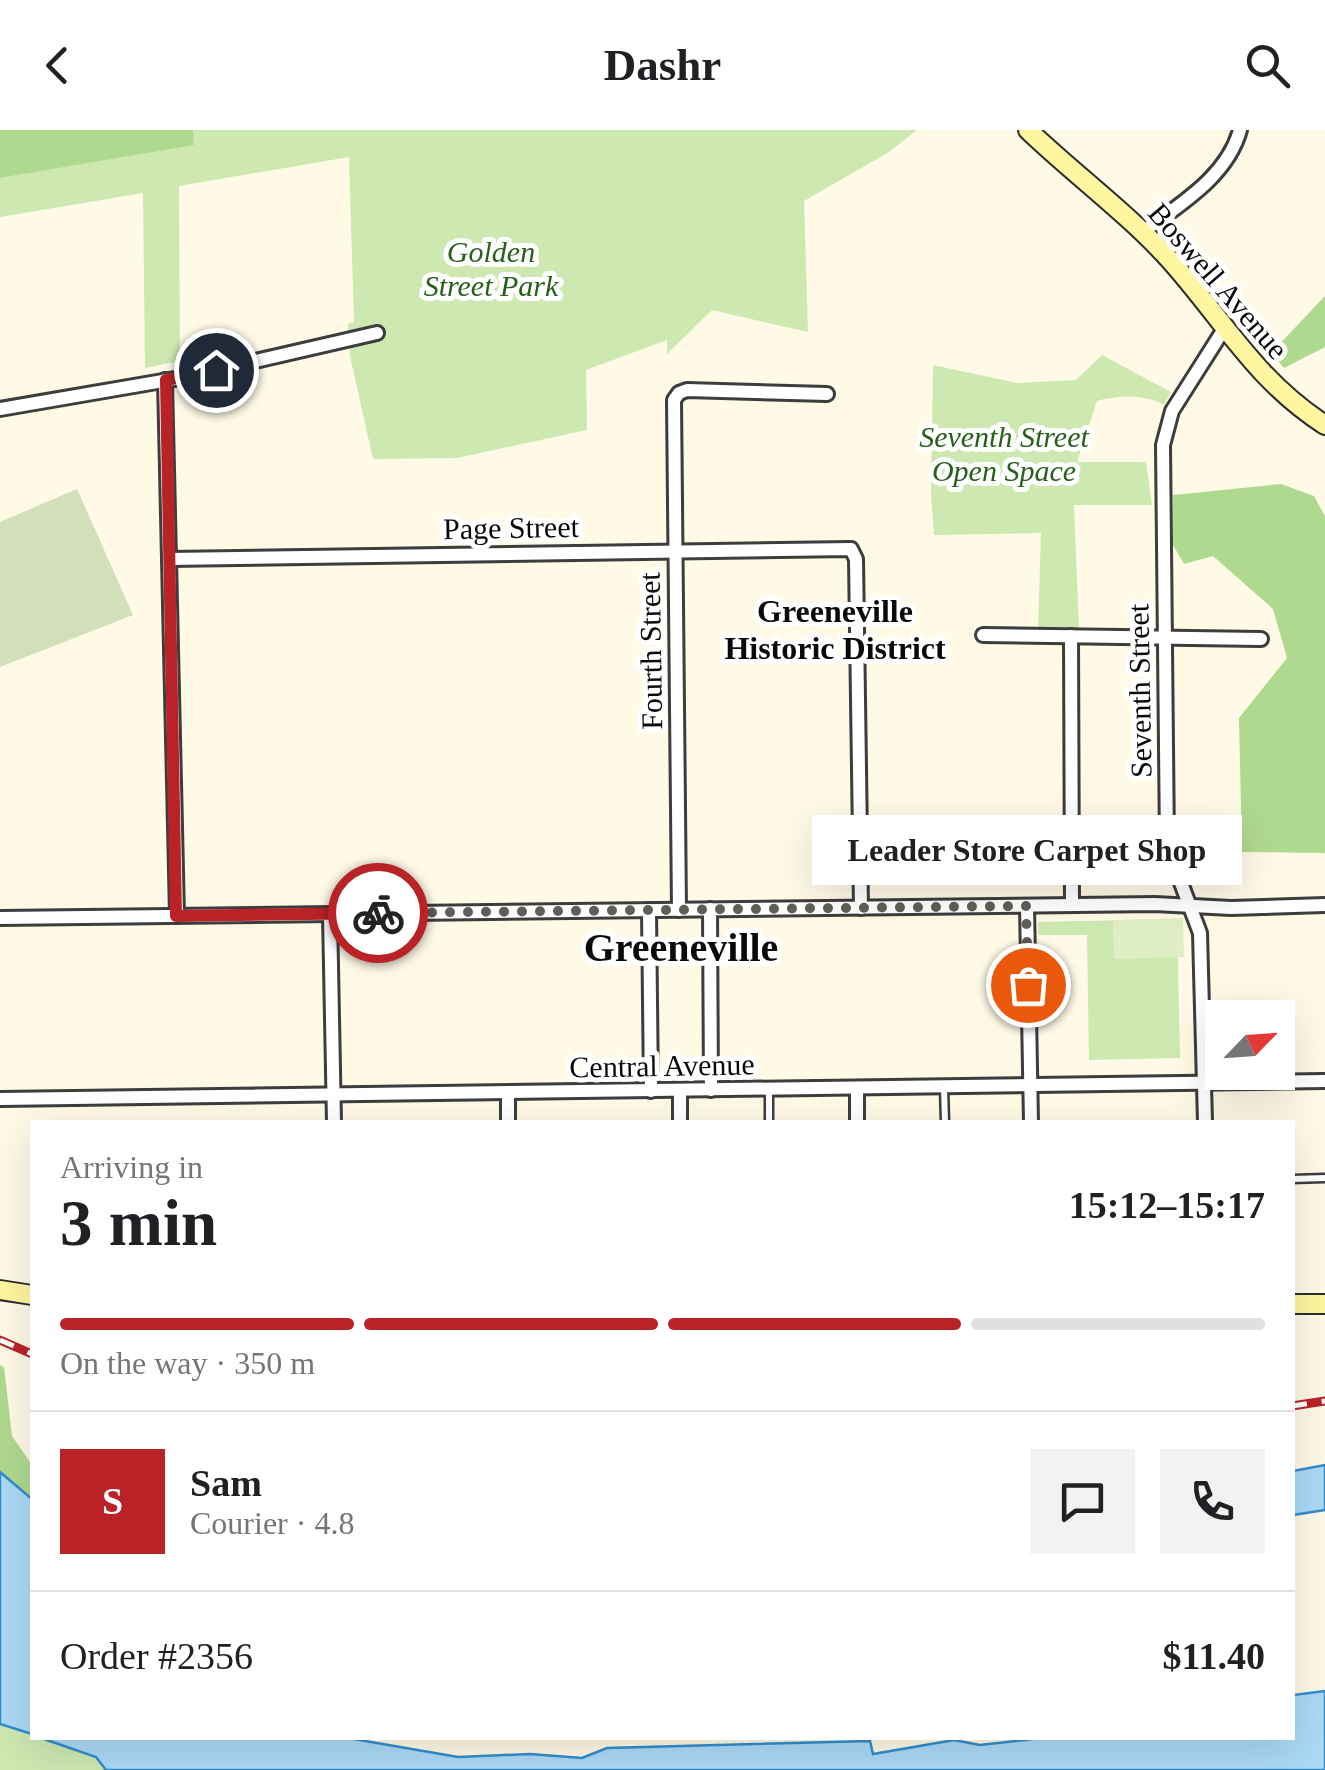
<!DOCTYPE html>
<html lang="en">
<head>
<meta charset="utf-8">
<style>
	:root { --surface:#fff; --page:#f2f2f2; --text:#202124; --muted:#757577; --line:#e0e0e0; --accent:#b92227 }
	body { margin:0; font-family:Georgia,serif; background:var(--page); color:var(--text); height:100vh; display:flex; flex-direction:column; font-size:38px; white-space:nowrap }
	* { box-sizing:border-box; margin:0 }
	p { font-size:32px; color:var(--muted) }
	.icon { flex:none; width:55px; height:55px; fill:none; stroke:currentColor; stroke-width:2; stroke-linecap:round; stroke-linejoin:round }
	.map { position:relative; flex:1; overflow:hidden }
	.sheet { position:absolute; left:30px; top:990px; width:1265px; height:620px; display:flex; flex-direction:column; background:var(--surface); border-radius:0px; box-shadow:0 10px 40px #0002 }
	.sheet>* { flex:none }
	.needle { width:65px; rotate:65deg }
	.buttons { position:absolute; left:1205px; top:870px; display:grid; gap:20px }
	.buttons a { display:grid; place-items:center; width:90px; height:90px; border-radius:0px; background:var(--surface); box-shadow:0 10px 40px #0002; font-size:50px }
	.pin { position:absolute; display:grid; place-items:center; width:85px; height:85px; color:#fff; margin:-42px; border:5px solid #fff; border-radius:50%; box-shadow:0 2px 10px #0007 }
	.courier { position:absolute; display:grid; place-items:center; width:100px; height:100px; margin:-50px; border:8px solid #b92227; border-radius:50%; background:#fff; color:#222; box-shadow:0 2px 12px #0007 }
	.bubble { position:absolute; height:70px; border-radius:0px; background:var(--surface); box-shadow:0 10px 40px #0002; font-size:32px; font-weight:700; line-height:70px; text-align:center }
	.overview em { font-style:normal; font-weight:700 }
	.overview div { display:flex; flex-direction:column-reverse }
	.overview { display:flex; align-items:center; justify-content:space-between; height:170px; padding:0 30px }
	h1 { font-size:65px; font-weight:700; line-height:75px }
	.bar { display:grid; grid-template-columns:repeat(4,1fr); gap:15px 10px; align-content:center; height:120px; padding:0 30px }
	.bar i { height:12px; border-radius:8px; background:var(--line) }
	.bar .selected { background:var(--accent) }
	.bar p { grid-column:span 4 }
	.line { display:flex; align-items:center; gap:25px; padding:0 30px; border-top:2px solid var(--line) }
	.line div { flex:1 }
	.round { display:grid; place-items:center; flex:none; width:105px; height:105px; border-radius:0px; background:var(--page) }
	header { display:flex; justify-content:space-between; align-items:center; height:130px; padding:0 30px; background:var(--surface); font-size:45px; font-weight:700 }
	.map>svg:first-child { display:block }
	.green { fill:#cde8b1 }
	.forest { fill:#b0d990 }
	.cemetery { fill:#d2dfb9 }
	.pitch { fill:#dfefc3 }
	.water { fill:#abd9f6; stroke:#318dce; stroke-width:2.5 }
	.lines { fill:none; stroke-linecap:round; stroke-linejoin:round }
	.lane-casing { stroke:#3d3d3d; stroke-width:11 }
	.street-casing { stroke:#3d3d3d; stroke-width:18 }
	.secondary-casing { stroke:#2c2c2c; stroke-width:22 }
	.lane { stroke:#fff; stroke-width:6 }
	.street { stroke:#fff; stroke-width:12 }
	.secondary { stroke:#fff6a1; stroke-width:18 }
	.rail-casing { stroke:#b92227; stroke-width:9 }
	.rail { stroke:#fff; stroke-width:5; stroke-dasharray:15; stroke-linecap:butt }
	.done { stroke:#605e57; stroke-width:10; stroke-dasharray:0 18 }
	.route { stroke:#b92227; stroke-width:12 }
	.labels { text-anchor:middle; stroke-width:10; stroke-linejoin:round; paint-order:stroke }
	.park-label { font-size:30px; font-style:italic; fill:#28601b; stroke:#fff }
	.street-label { font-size:30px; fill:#0a0a0a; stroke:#fff }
	.neighbourhood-label { font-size:32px; font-weight:bold; fill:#0a0a0a; stroke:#fff }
	.district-label { font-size:40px; font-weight:bold; fill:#0a0a0a; stroke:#fff }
</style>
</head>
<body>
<header><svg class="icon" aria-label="back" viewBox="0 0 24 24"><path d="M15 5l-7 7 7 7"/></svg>Dashr<svg class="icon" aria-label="search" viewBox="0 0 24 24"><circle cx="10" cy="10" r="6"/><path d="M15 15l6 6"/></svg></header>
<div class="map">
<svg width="1325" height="1640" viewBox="0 0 1325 1640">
	<rect width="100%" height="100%" fill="#fffae6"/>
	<g class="green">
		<path d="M193,0H917L889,22L804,71L808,202L712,180L667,224V210L586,240L587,300L457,328L373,329L350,226L348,194L354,192L349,27L179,56L180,231L145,238L143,63L0,87V48L194,14Z"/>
		<path d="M1102,225L1171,262L1164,275C1144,264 1119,265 1097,271L1077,332H1146L1152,375H1074L1079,500H1038L1041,403L934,405L931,363L933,235L1017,253L1076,250Z"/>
		<path d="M1177,789L1180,928L1089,930L1087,805H1038V792Z"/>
		<path d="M0,1594L32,1604V1608H41L95,1626L106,1640H0Z"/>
	</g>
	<g class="forest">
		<path d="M0,0H193L194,15L0,48Z"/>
		<path d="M1325,166V217L1284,238L1271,223Z"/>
		<path d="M1281,354L1314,366L1325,386V723L1242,722L1239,588L1287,528L1273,479L1213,426L1184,434L1173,415V365Z"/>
		<path d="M0,1235L4,1237L12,1306L32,1335V1369L0,1342Z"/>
	</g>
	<path class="cemetery" d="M77,359L133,485L0,537V392Z"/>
	<path class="pitch" d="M1183,788L1184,827L1114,829L1113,790Z"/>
	<g class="water">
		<path d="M1325,1335V1380L1293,1385V1341Z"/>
		<path d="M0,1342L32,1369V1604L0,1594Z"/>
		<path d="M1325,1561V1640H106L96,1627L41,1608H348L458,1627L530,1624L582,1628L607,1618L870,1611L873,1624L954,1610L980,1615L1041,1608H1292L1293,1565Z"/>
	</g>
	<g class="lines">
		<g class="lane-casing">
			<g id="lane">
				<path d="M944,958L945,992"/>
				<path d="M769,960V992"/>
				<path d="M1292,1049L1325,1048"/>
			</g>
		</g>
		<g class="street-casing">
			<g id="street">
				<path d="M1143,102C1180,74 1227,47 1240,0"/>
				<path d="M165,250L177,786"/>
				<path d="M0,279L186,247L377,203"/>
				<path d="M169,429L851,419L856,429L861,778"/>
				<path d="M983,505L1261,509"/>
				<path d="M1071,506L1072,775"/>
				<path d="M1027,776L1031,992"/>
				<path d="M710,779L711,960"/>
				<path d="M649,780L651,961"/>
				<path d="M679,780L674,270L679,263L687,260L827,264"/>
				<path d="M330,784L334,992"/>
				<path d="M0,788L1155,774L1231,778L1325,775"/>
				<path d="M857,958V992"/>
				<path d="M680,960V992"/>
				<path d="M508,963V992"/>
				<path d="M0,969L1325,951"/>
				<path d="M1205,992L1200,803L1167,716L1163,315L1172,281L1224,199"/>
			</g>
		</g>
		<g class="secondary-casing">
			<g id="secondary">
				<path d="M1028,0C1074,44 1126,82 1169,129C1223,189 1254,249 1325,295"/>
				<path d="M0,1160L32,1165"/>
				<path d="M1292,1174H1325"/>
			</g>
		</g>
		<use href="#lane" class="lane"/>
		<use href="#street" class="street"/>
		<use href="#secondary" class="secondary"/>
		<g class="rail-casing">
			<g id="rail">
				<path d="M0,1210L32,1224"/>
				<path d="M1292,1276L1325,1271"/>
			</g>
		</g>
		<use href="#rail" class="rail"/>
	</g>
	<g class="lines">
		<path class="done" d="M378,783L1026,776L1028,855"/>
		<path class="route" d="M216,240L166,250L176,786L378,783"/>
	</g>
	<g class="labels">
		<g class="park-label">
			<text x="491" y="132">Golden<tspan x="491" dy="34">Street Park</tspan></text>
			<text x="1004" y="317">Seventh Street<tspan x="1004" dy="34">Open Space</tspan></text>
		</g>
		<g class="street-label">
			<text transform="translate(1218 151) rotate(49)" y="10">Boswell Avenue</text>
			<text transform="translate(511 398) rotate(-1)" y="10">Page Street</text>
			<text transform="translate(651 521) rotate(-91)" y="10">Fourth Street</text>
			<text transform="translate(1140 561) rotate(-91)" y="10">Seventh Street</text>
			<text transform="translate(662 936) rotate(-1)" y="10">Central Avenue</text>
		</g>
		<g class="neighbourhood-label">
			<text x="835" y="492">Greeneville<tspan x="835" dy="37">Historic District</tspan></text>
		</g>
		<g class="district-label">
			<text x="681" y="831">Greeneville</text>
		</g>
	</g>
</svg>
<div class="buttons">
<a><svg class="needle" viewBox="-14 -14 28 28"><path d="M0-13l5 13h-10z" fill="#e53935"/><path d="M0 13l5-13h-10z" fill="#757577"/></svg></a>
</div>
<div class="pin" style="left:1028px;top:855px;background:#ea580c"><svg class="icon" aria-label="bag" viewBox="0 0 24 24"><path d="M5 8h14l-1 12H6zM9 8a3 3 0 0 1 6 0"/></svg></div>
<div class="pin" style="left:216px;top:240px;background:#1f2937"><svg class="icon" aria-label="home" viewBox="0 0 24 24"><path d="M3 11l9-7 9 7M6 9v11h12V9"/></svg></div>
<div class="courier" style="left:378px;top:783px"><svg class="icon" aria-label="bike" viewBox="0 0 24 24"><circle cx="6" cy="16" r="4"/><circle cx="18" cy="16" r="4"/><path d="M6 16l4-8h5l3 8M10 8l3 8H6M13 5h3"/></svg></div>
<div class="bubble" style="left:812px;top:685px;width:430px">Leader Store Carpet Shop</div>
<section class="sheet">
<div class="overview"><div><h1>3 min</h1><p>Arriving in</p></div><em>15:12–15:17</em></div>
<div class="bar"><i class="selected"></i><i class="selected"></i><i class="selected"></i><i></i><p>On the way · 350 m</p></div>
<div class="line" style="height:180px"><b class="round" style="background:var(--accent);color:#fff">S</b><div><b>Sam</b><p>Courier · 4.8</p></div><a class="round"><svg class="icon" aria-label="chat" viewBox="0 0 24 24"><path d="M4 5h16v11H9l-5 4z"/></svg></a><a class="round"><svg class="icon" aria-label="phone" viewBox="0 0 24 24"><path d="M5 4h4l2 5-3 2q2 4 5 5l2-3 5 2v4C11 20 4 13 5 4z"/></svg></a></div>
<div class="line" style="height:130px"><div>Order #2356</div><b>$11.40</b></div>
</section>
</div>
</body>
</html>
